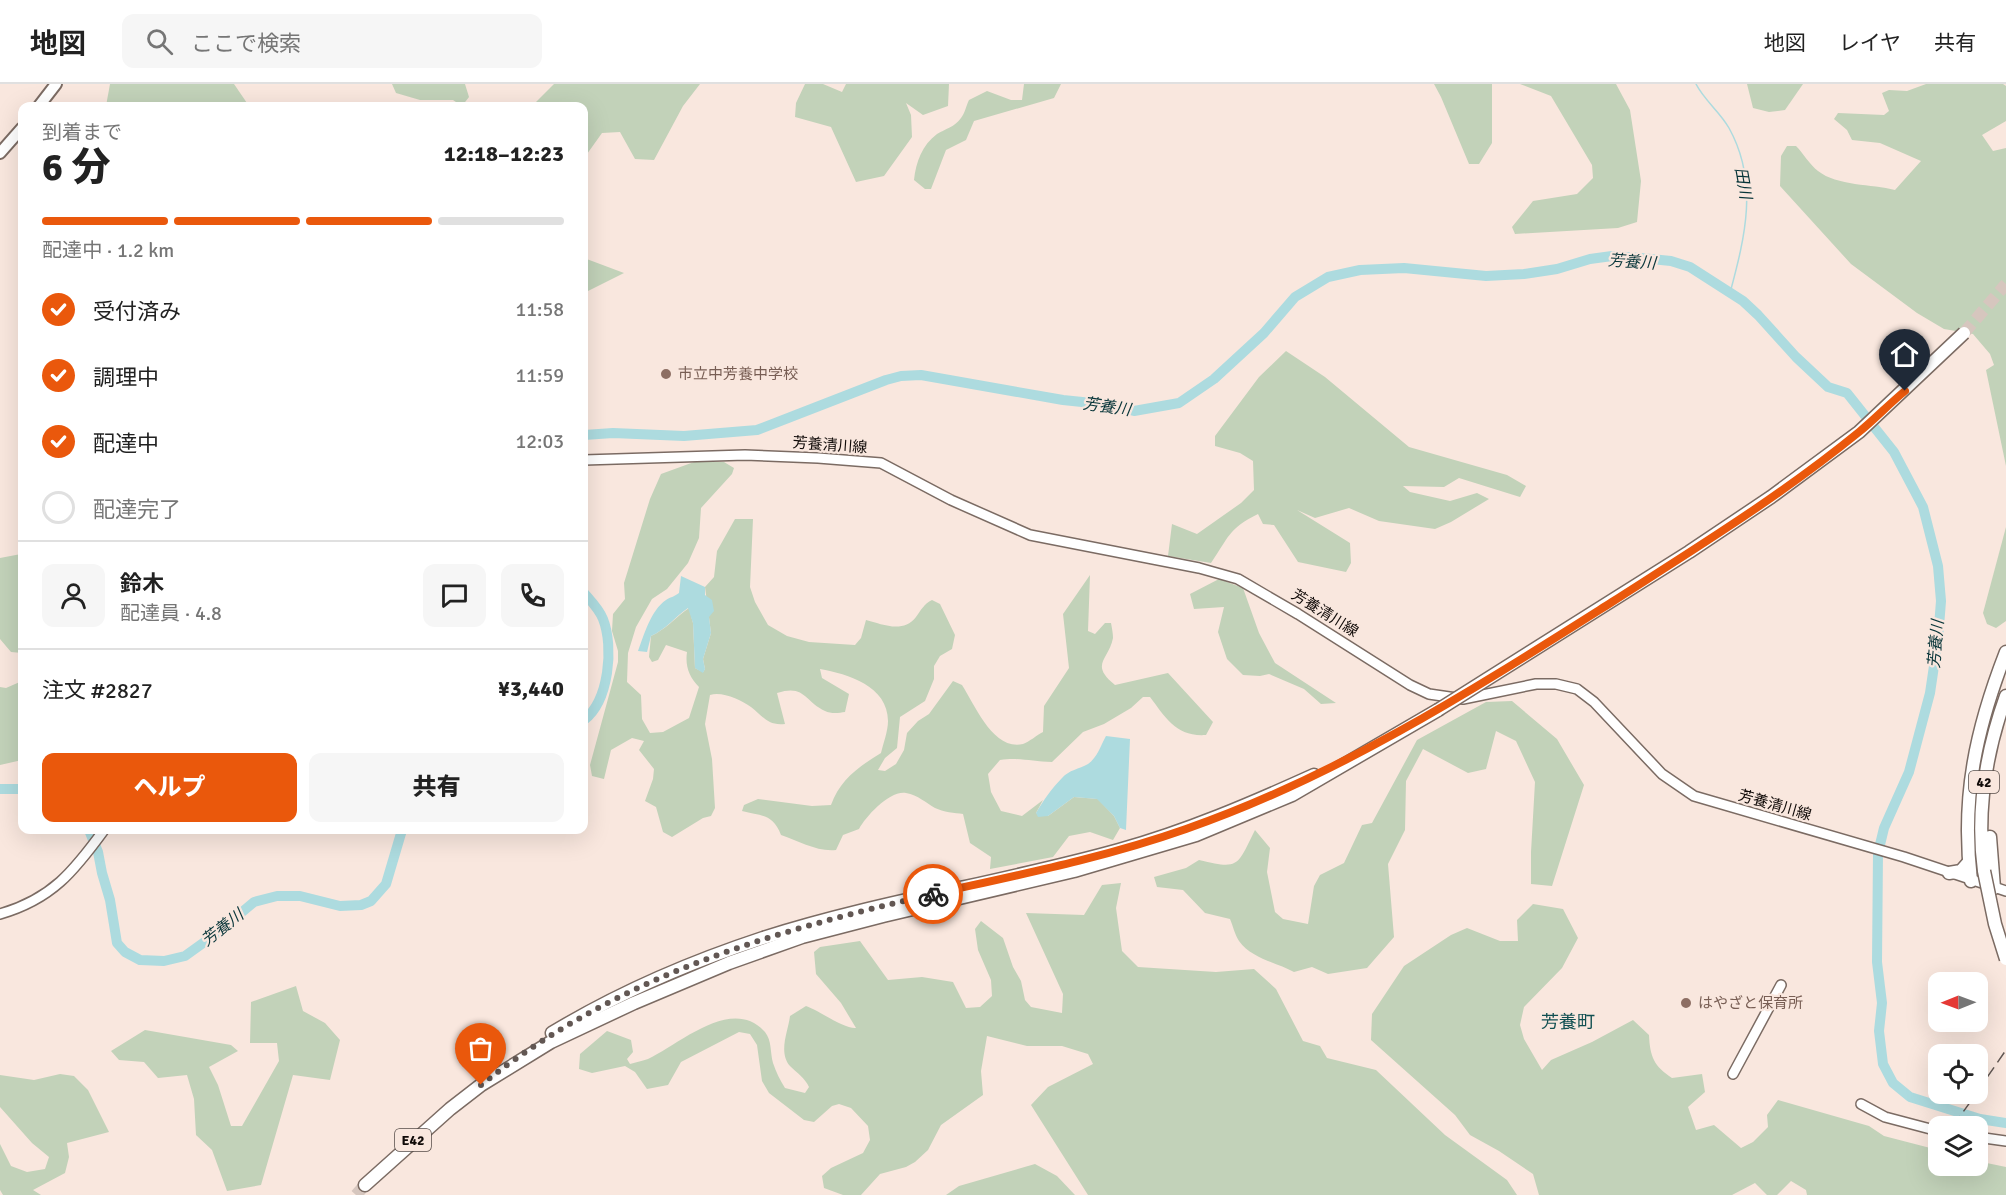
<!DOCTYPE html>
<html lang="ja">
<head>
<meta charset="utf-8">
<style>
	:root { --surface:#fff; --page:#f6f6f6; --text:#222; --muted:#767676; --line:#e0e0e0; --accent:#ea580c }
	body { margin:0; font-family:Signika,"Noto Sans JP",sans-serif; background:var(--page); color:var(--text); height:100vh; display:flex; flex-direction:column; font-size:22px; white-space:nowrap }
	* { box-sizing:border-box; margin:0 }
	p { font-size:20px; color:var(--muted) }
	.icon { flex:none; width:33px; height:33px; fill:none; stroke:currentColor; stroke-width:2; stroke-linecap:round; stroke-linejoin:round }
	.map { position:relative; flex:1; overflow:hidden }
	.side { position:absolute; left:18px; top:18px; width:570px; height:732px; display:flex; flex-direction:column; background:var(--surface); border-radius:12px; box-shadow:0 6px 24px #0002 }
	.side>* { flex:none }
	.needle { width:39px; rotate:269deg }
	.fabs { position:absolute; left:1928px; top:888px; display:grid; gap:12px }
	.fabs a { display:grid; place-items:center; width:60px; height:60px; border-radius:12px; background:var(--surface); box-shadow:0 6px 24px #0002; font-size:30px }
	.pin { position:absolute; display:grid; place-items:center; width:51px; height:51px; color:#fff; margin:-62px -26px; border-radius:50% 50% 50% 0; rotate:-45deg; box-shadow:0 0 6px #0007 }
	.pin .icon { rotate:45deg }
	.courier { position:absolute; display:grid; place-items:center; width:60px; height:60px; margin:-30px; border:4px solid #ea580c; border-radius:50%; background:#fff; color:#222; box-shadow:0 2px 8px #0007 }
	.head em { font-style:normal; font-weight:800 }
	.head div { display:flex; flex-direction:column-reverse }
	.head { display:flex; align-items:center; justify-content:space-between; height:102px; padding:0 24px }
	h1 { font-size:39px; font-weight:800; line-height:45px }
	.bar { display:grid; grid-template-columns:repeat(4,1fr); gap:9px 6px; align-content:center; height:72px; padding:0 24px }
	.bar i { height:8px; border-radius:4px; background:var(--line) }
	.bar .on { background:var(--accent) }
	.bar p { grid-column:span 4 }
	.line { display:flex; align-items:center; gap:15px; padding:0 24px; border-top:2px solid var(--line) }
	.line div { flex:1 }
	.round { display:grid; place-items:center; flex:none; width:63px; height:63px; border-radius:12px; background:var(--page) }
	ol { padding:0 24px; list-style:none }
	li { display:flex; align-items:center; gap:18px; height:66px }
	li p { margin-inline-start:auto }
	li .icon { padding:6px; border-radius:50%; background:var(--accent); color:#fff; stroke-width:4 }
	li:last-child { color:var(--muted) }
	li i { width:33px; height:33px; border:3px solid var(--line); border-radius:50% }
	.button { display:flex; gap:12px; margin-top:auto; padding:12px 24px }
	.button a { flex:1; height:69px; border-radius:12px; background:var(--accent); color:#fff; font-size:24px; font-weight:800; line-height:69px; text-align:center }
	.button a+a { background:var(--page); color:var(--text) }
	header { display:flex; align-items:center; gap:36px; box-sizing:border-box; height:84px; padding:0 30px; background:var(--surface); border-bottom:2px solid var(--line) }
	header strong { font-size:28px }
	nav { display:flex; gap:33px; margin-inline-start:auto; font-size:21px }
	.search { width:420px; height:54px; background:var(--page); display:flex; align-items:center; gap:15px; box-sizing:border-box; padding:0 21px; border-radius:12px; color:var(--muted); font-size:22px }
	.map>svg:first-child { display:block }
	.green { fill:#c2d2b9 }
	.water { fill:#addbdf }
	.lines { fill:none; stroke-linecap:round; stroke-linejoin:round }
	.stream { stroke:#addbdf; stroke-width:1.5 }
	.river { stroke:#addbdf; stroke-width:10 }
	.highway-tunnel { stroke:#d6c6be; stroke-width:12; stroke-dasharray:12 6; stroke-linecap:butt }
	.secondary-casing { stroke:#7b6b63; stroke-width:12 }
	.primary-casing { stroke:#7b6b63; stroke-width:14 }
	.highway-casing { stroke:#7b6b63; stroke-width:15 }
	.secondary { stroke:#fff; stroke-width:9 }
	.primary { stroke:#fff; stroke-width:10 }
	.highway { stroke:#fff; stroke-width:12 }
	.rail { stroke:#615753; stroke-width:1.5; stroke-dasharray:12 6; stroke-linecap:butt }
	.highway-bridge-casing { stroke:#7b6b63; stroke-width:15; stroke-linecap:butt }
	.highway-bridge { stroke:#fff; stroke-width:12 }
	.done { stroke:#625753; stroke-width:6; stroke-dasharray:0 10.8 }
	.route { stroke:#ea580c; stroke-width:8 }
	.education-dot { fill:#8d6e63; stroke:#f9e7de; stroke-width:2 }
	.labels { text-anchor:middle; stroke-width:4.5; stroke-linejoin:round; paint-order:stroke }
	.shield { fill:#f9e7de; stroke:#564c48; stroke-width:1.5 }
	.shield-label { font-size:14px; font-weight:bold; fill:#100a08 }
	.education-label { font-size:15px; fill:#785e54; stroke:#f9e7de; text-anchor:start }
	.street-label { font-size:15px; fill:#100a08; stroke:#f9e7de }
	.water-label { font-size:16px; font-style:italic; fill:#083539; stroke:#f9e7de }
	.quarter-label { font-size:18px; fill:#114f51; stroke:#f9e7de }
</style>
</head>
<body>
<header>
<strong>地図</strong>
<div class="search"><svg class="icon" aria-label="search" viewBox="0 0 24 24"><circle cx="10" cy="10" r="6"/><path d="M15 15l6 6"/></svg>ここで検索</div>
<nav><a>地図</a><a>レイヤ</a><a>共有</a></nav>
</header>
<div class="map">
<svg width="2006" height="1111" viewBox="0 0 2006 1111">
	<rect width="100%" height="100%" fill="#f9e7de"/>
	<g class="green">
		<path d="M110,0H234L249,22H106Z"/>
		<path d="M392,0H465L469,13L462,22L453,16H420L396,9Z"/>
		<path d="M554,0H700L683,22L654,76L635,75L620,48L602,49L587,70H584V22H532Z"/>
		<path d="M805,0H823L842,8L846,0H949L948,22L923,31L906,19L911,31L912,53L884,92L856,98L831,43L795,33L796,19Z"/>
		<path d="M1024,0H1061L1054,14L974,37L966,56L946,66L931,105H925L914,96C916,78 922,61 937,50C945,45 955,43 961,34C965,29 966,22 969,16L987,7L1011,16H1022Z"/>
		<path d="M1434,0H1492V59L1479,80H1469L1441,13Z"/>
		<path d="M1520,0H1616L1630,26L1641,97L1637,138L1618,144L1515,150L1512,143L1533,117L1577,110L1593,94L1592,81L1551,12Z"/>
		<path d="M1747,0H1803L1785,26L1769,28L1753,24Z"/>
		<path d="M1926,0H2003L2006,2V37L1982,51L1993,67L2006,64V382L1986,286L1994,281L1990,270L1973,250L1944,245L1917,229L1851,180L1780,102L1781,72L1787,62H1796C1803,69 1810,81 1818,87C1837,102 1872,100 1895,106L1921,77L1880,59L1852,56L1847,46L1834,35L1838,29L1884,31L1889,27L1882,9L1889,6L1907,7Z"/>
		<path d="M584,174L624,189L584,209Z"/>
		<path d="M1286,267L1325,293L1409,363L1507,391L1526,402L1520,413L1459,394L1444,403L1403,402L1410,408L1450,417L1477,409L1489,415L1451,438L1435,445L1379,437L1349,424L1315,434L1297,426L1350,459L1351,479L1346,488L1298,478L1274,441L1263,440L1258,430C1228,445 1229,453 1211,479L1168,472L1172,440L1197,450L1241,419L1254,406L1253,377L1240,369L1215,362V352L1259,293Z"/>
		<path d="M694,378H724L734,384L732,390L701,424L699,454L688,479L667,505L652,515L636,543L628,569L627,598L641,611L642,635L650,649L663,648L689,634L699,603C689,593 685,582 687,568L666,561L658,576L652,578L649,573L651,552C665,546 676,533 689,524L693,539L695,584L703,588L705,585L703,575L711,549L705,503L714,493L717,467L735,435H753L750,503L755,518L768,541L787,552L809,558L855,561L861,554L866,536C882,540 903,550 916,533C921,526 924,520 932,516L940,520L955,551L952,565L940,572L934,582V595L925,617L900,633L897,664L885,674L878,686L885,687L896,680L904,666L907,649L918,637L929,630L953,597L962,601C975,621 993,667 1023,660C1029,658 1037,651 1043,648L1044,622L1069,584L1063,530L1090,491L1088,547L1095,550L1105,539H1111C1112,544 1113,550 1113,554C1109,576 1089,580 1115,601L1168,589L1213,638L1206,651C1176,653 1166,634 1150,613H1143L1131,624L1104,640L1083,648L1052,678C1032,678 1020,673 1000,676L988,690L991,708L1001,727L1022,732L1043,716L1036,729L1048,732L1074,713L1098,715L1114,732L1120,744L1113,756L1090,748L1069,752L1053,773L990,785L991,773L970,759L963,730C955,729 943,728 935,724C926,719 918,711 906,709C890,706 866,732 859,745L843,751L836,766C817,768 799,757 781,751C773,730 762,732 742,727L744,721L758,715L812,722L831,721C840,696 858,683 881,669C883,660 888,647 888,637C888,602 848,590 820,585L822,594L849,610L845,628C839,629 831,630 825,627C804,617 805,600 777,609L785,640C767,642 763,632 751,623C741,616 722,607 710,611L705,640L712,675L715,724L711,732L703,734L672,753L663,748L656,723L645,717L653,695L654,685L639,666L644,657L632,654L611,666L604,695L592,692L590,681L618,578V567L612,547L613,530L625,515L624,499L650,415L661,390Z"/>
		<path d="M2006,443V537L1996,544L1987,540L1983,529Z"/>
		<path d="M22,456V569L11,568L0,555V474L21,470Z"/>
		<path d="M1219,495L1243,504L1259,549L1275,579L1336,619L1321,620L1304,605L1269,590L1260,592L1243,591L1227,575L1218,548L1224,523L1194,525L1190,510Z"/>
		<path d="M22,597V676L0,681V603L6,604Z"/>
		<path d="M1512,617L1557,655L1584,701L1552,802L1531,800V768L1535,698L1516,657L1496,647L1486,685L1468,689L1423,665L1406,697L1405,746L1388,780L1394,853L1367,884L1328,890L1312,883L1294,888C1276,878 1252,875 1239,857C1235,851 1233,842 1230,835L1205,829L1183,806L1157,803L1154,793L1186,784L1199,776C1240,786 1237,782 1255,746L1270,764L1267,788L1275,828L1283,835L1308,840L1314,802L1320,791L1344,779L1362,741L1372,739L1417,656L1486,618Z"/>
		<path d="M1121,799L1116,824L1122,867L1138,883L1216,888L1254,885L1276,905L1303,957L1320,962L1327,974L1376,986L1445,1051L1507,1096L1517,1111H1088L1031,1021L1048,1003L1093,980L1088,970L1062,962H1027L987,952L981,987L983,1011L941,1041L928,1066L915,1078L906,1083L880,1090L861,1111H843L824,1104L822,1092L831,1084L863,1069L870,1056L868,1042L851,1024L839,1020L832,1022L814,1038L804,1036L769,1009L762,997L757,961L750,950L739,948L681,978L668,1001L647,1005L635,988L625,982L592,989L579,985L580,970L607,947L631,956L633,968L627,975L630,980C636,978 643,977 648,975C680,960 732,911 765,948C772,957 770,968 773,979C776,988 780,996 785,1004L805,1009L809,1003C805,994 797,989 790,982C778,968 788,948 790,932L806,922C820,927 844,945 856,944L841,919L816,890L814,868L820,863L860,857L888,896L922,893L953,898L966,924L980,923L992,912L991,896L978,866L975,845L981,837L1003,854L1013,883L1021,897L1025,916L1031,923L1062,929L1063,910L1026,829L1084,831L1102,801Z"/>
		<path d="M1533,820L1563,825L1578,854L1562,884L1524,923L1520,941L1524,955L1542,986L1551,976L1592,958L1633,936L1649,951C1650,973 1654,982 1672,994L1702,990L1705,1008L1688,1023L1696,1046L1714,1041L1741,1064L1753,1058L1768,1043L1767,1031L1778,1016L1869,1042L1884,1052L1938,1066V1082H1977V1077L2006,1083V1111H1807L1806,1106L1791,1097L1777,1111H1767L1755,1099L1732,1111H1539L1533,1090L1499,1067L1470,1051L1455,1031L1371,956L1372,930L1404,882L1451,851L1467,844L1500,857H1518L1517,836Z"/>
		<path d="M296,902L303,927L325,939L340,956L330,996L293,991L261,1101L227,1107L212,1066L196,1051L194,1015L187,991L158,994L144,978L119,976L111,967L145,946L231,961L238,967L209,983L218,1001L231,1042H242L279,977L277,959H250L251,918Z"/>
		<path d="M60,990L74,992L88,1006L109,1048L67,1059L69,1073L65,1089L33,1106L41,1111H3L0,1106V1060L11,1082L27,1088L45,1085L49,1073L32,1059L0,1023V991L34,996Z"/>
		<path d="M1035,1080L1057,1092L1075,1111H946L959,1102Z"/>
	</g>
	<g class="water">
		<path d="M681,492L705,503V511L712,516L714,527L709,533L711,549L703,575L705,585L703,589L695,584L693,539L688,524C675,533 665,546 651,552L647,568L638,567C644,551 651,526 666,516C670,513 674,513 679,509Z"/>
		<path d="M1106,652L1130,655L1126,746L1120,744L1114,732L1097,715L1074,713L1048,732L1038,733L1036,729C1043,717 1052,704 1062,694C1069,686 1079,685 1088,680C1097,674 1101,661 1106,652Z"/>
	</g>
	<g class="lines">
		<path class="stream" d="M1696,0C1704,16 1720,28 1729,44C1759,98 1745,153 1730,209"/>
		<g class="river">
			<path d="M584,351L613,349L684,352L757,346L886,296L901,292L921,291L1063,316L1111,321L1134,327L1179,319L1214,295L1264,249L1295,213L1328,193L1360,186L1404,184L1486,192L1524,190L1557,185L1590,175L1612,172L1641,174L1671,177L1690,183L1743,217L1758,231L1796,273L1828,303L1847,309L1894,368L1923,423L1938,482L1941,517L1938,555L1930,609L1909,688L1884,744L1878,769L1877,878L1882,919L1879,947L1883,980L1893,999L1910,1013L1980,1035L2006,1039"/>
			<path d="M584,509C591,517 599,525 603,535C614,563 609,617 584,636"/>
			<path d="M0,705H22"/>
			<path d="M89,746L98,768L102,789L110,816L117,859L125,868L140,876L164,877L185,872L217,849L254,818L277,812H300L340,822L361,821L371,817L386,800L402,746"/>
		</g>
		<g class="highway-tunnel">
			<path d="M1964,249L2006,200"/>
			<path d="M356,1111L365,1101"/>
		</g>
		<g class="secondary-casing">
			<g id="secondary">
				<path d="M584,376L745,371L818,374L881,379L951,416L1030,451L1199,484L1238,495L1298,530L1410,601L1429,610L1463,615L1536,600H1556L1577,605L1594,618L1662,690L1694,712L1904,773L2006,807"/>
				<path d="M0,830C52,815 74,787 104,746"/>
				<path d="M1733,990L1781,901"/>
				<path d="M1861,1020L1885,1033L1938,1047"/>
				<path d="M1977,1053L2006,1057"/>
			</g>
		</g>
		<g class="primary-casing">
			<g id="primary">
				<path d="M39,22L56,0"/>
				<path d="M0,69L22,44"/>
			</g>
		</g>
		<g class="highway-casing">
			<g id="highway">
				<path d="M1990,753L1994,804"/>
				<path d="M1984,787C1976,728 1986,668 2006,612"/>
				<path d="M1949,789L1961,787L1968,779"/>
				<path d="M1971,797C1961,713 1976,645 2006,568"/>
				<path d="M552,949C618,909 690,878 763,854C879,817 1001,799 1119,766C1187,747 1250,720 1314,691"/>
				<path d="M365,1101L450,1025L481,1001L551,958L634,919L729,879L802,853L883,832L1074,787L1196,751L1292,711L1438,626"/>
			</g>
		</g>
		<use href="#secondary" class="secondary"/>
		<use href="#primary" class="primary"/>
		<use href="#highway" class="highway"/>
		<g class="rail">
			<path d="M1977,1008L2006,966"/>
			<path d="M1953,1042L1976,1010"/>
			<path d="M1931,1065L1938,1054"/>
		</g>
		<g class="highway-bridge-casing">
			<g id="highway-bridge">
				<path d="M1438,626L1689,468L1771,413L1859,348L1964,249"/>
				<path d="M1984,787L1995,840L2006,875"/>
			</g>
		</g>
		<use href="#highway-bridge" class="highway-bridge"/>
	</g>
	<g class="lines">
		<path class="done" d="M481,1001C618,892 766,849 933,810"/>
		<path class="route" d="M933,810C1018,791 1104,774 1186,745C1339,692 1476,604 1612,518C1696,464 1782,411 1859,348C1875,335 1889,320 1905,307"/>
	</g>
	<g class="education-dot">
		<circle cx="666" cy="290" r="6"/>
		<circle cx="1686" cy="919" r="6"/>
	</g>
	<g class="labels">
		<g class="shield">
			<rect x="1969" y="687" width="30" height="22" rx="4.5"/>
			<rect x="395" y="1045" width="36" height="22" rx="4.5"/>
		</g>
		<g class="shield-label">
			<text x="1984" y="703">42</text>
			<text x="413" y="1061">E42</text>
		</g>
		<g class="education-label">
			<text x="678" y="295">市立中芳養中学校</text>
			<text x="1698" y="924">はやざと保育所</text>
		</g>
		<g class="street-label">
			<text transform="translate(830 361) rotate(4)" y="5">芳養清川線</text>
			<text transform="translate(1325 529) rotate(32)" y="5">芳養清川線</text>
			<text transform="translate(1775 721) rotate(16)" y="5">芳養清川線</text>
		</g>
		<g class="water-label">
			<text transform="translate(1744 99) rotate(80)" y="6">田川</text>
			<text transform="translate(1632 177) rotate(4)" y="6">芳養川</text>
			<text transform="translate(1107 322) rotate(8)" y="6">芳養川</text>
			<text transform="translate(1935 560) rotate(-85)" y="6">芳養川</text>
			<text transform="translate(222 843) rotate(-38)" y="6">芳養川</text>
		</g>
		<g class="quarter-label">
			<text x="1568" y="944">芳養町</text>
		</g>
	</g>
</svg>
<div class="fabs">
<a><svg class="needle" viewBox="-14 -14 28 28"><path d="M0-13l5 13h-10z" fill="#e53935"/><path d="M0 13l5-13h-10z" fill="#767676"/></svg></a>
<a><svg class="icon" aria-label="locate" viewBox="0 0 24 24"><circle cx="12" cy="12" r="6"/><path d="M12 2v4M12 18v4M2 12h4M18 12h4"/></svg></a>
<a><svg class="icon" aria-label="layers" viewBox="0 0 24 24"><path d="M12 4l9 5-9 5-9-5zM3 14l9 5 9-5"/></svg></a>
</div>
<div class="pin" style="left:481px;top:1001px;background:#ea580c"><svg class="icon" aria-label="bag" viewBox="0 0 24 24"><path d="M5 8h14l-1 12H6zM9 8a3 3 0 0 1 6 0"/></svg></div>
<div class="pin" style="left:1905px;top:307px;background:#1f2937"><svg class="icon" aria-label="home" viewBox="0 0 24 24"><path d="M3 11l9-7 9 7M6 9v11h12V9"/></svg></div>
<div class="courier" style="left:933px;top:810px"><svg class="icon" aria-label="bike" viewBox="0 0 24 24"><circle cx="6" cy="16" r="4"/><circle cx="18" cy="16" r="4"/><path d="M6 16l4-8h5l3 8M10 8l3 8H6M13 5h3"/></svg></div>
<section class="side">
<div class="head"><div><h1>6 分</h1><p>到着まで</p></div><em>12:18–12:23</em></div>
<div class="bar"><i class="on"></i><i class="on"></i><i class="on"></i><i></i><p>配達中 · 1.2 km</p></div>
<ol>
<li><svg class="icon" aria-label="check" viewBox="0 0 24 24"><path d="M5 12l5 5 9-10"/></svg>受付済み<p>11:58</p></li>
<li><svg class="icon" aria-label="check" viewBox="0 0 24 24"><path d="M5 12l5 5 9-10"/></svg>調理中<p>11:59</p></li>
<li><svg class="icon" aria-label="check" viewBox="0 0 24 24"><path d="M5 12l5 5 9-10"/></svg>配達中<p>12:03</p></li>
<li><i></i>配達完了</li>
</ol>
<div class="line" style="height:108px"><a class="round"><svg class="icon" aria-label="person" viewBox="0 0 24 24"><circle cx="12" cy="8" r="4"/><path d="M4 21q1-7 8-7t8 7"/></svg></a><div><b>鈴木</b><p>配達員 · 4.8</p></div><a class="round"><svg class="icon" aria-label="chat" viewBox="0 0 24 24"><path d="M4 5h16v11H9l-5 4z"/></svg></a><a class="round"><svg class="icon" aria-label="phone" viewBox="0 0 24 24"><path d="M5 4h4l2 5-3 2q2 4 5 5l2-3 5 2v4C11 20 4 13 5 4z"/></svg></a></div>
<div class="line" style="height:78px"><div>注文 #2827</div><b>¥3,440</b></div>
<div class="button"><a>ヘルプ</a><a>共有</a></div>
</section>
</div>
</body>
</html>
